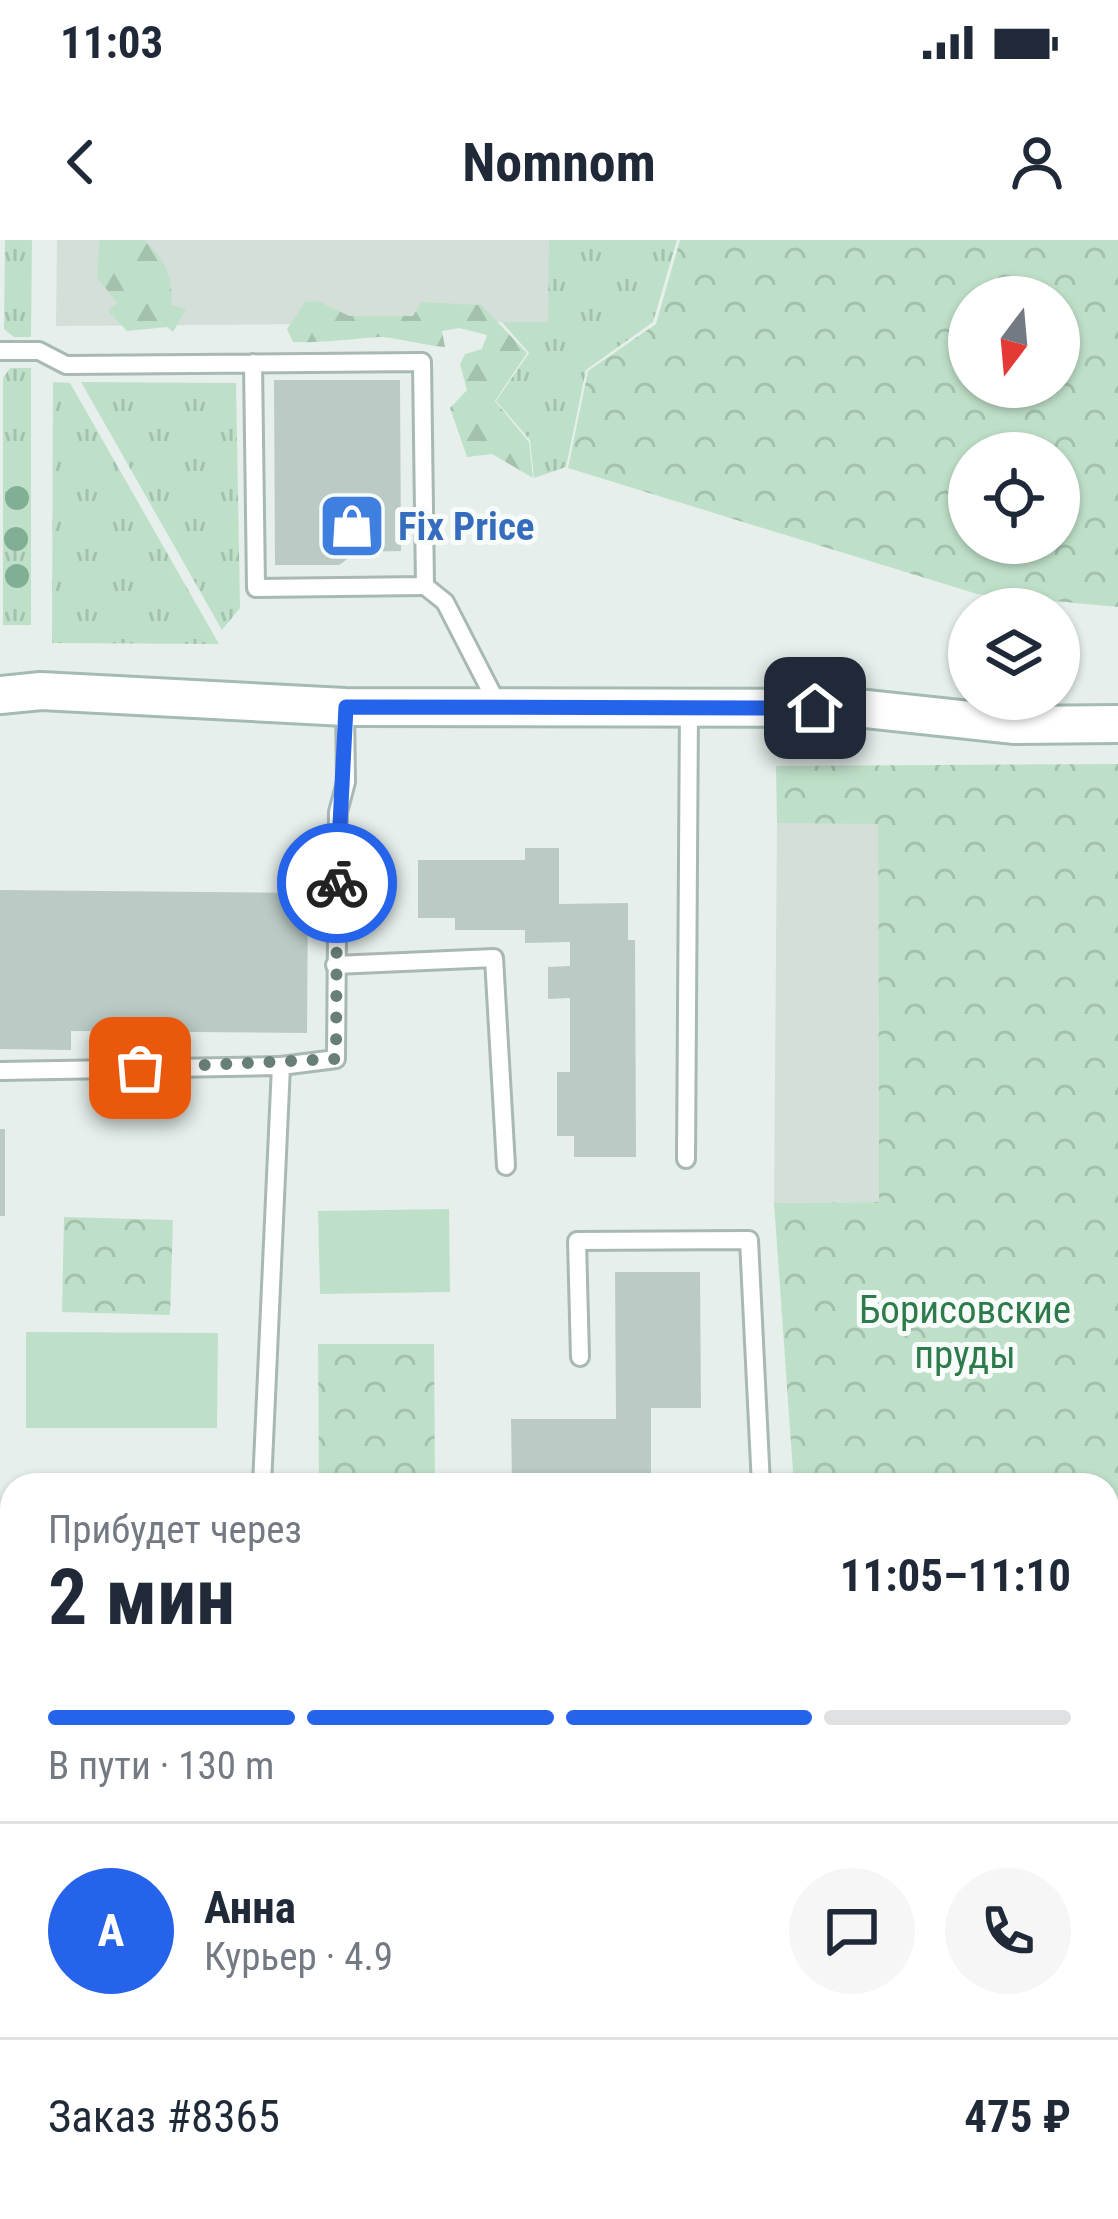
<!DOCTYPE html>
<html lang="ru">
<head>
<meta charset="utf-8">
<style>
	:root { --surface:#fff; --page:#f6f6f7; --text:#1f2937; --muted:#747a83; --line:#e0e1e3; --accent:#2563eb }
	body { margin:0; font-family:"Roboto Condensed",sans-serif; background:var(--page); color:var(--text); height:100vh; display:flex; flex-direction:column; font-size:45px; white-space:nowrap }
	* { box-sizing:border-box; margin:0 }
	p { font-size:39px; color:var(--muted) }
	.icon { flex:none; width:66px; height:66px; fill:none; stroke:currentColor; stroke-width:2; stroke-linecap:round; stroke-linejoin:round }
	.map { position:relative; flex:1; overflow:hidden }
	.details { position:absolute; left:0px; top:1233px; width:1119px; height:747px; display:flex; flex-direction:column; background:var(--surface); border-radius:36px 36px 0 0; box-shadow:0 3px 9px #0004 }
	.details>* { flex:none }
	.needle { width:78px; rotate:196deg }
	.buttons { position:absolute; left:948px; top:36px; display:grid; gap:24px }
	.buttons a { display:grid; place-items:center; width:132px; height:132px; border-radius:50%; background:var(--surface); box-shadow:0 3px 9px #0004; font-size:60px }
	.pin { position:absolute; display:grid; place-items:center; width:102px; height:102px; color:#fff; margin:-51px; border-radius:24px; box-shadow:0 6px 18px #0006 }
	.courier { position:absolute; display:grid; place-items:center; width:120px; height:120px; margin:-60px; border:9px solid #2563eb; border-radius:50%; background:#fff; color:#222; box-shadow:0 3px 15px #0007 }
	.head em { font-style:normal; font-weight:700 }
	.head div { display:flex; flex-direction:column-reverse }
	.head { display:flex; align-items:center; justify-content:space-between; height:204px; padding:0 48px }
	h1 { font-size:78px; font-weight:700; line-height:90px }
	.bar { display:grid; grid-template-columns:repeat(4,1fr); gap:18px 12px; align-content:center; height:144px; padding:0 48px }
	.bar i { height:15px; border-radius:9px; background:var(--line) }
	.bar .active { background:var(--accent) }
	.bar p { grid-column:span 4 }
	.line { display:flex; align-items:center; gap:30px; padding:0 48px; border-top:3px solid var(--line) }
	.line div { flex:1 }
	.round { display:grid; place-items:center; flex:none; width:126px; height:126px; border-radius:63px; background:var(--page) }
	.status { display:flex; justify-content:space-between; align-items:center; height:84px; padding:0 60px; background:var(--surface); direction:ltr }
	.status svg { height:33px; fill:currentColor }
	header { display:flex; justify-content:space-between; align-items:center; height:156px; padding:0 48px; background:var(--surface); font-size:54px; font-weight:700 }
	.map>svg:first-child { display:block }
	.built { fill:#d4dfda }
	.grass { fill:url(#grass-tufts) }
	.forest { fill:url(#forest-firs) }
	.park { fill:url(#park-crowns); fill-rule:evenodd }
	.pitch { fill:#bfe0c8 }
	.lines { fill:none; stroke-linecap:round; stroke-linejoin:round }
	.stream { stroke:#8ec9d4; stroke-width:10 }
	.building { fill:#bbcac4 }
	.lane-casing { stroke:#a8b8b2; stroke-width:22 }
	.secondary-casing { stroke:#a4bbb3; stroke-width:42 }
	.lane { stroke:#fff; stroke-width:16 }
	.secondary { stroke:#fff; stroke-width:36 }
	.tree { fill:#80af93 }
	.done { stroke:#687f78; stroke-width:12; stroke-dasharray:0 21.6 }
	.route { stroke:#2563eb; stroke-width:15 }
	.labels { text-anchor:middle; stroke-width:10; stroke-linejoin:round; paint-order:stroke }
	.shop-label { font-size:39px; font-weight:bold; fill:#366cbe; stroke:#f7fbf9; text-anchor:start }
	.park-label { font-size:39px; fill:#2d7a4b; stroke:#f7fbf9 }
</style>
</head>
<body>
<div class="status"><b>11:03</b><svg viewBox="0 0 49 12"><path d="M0 12V9h3v3zM5 12V6h3v6zM10 12V3h3v9zM15 12V0h3v12zM26 1h20v11H26zM47 4h2v5h-2z"/></svg></div>
<header><svg class="icon" aria-label="back" viewBox="0 0 24 24"><path d="M15 5l-7 7 7 7"/></svg>Nomnom<svg class="icon" aria-label="person" viewBox="0 0 24 24"><circle cx="12" cy="8" r="4"/><path d="M4 21q1-7 8-7t8 7"/></svg></header>
<div class="map">
<svg width="1118" height="1979" viewBox="0 0 1118 1979">
	<defs>
		<pattern id="grass-tufts" width="24" height="20" patternUnits="userSpaceOnUse" patternTransform="scale(3)"><rect width="24" height="20" fill="#bfe0c8"/><path d="M3 7l-1-3M5 7V3M7 7l1-3M15 17l-1-3M17 17v-4M19 17l1-3" fill="none" stroke="#a4c1ad"/></pattern>
		<pattern id="forest-firs" width="22" height="20" patternUnits="userSpaceOnUse" patternTransform="scale(3)"><rect width="22" height="20" fill="#bfe0c8"/><path d="M5 1l3.5 6h-7zM16 11l3.5 6h-7z" fill="#a4c1ad"/></pattern>
		<pattern id="park-crowns" width="20" height="18" patternUnits="userSpaceOnUse" patternTransform="scale(3)"><rect width="20" height="18" fill="#bfe0c8"/><path d="M2 6a3 3 0 1 1 6 0M12 15a3 3 0 1 1 6 0" fill="none" stroke="#a4c1ad"/></pattern>
	</defs>
	<rect width="100%" height="100%" fill="#e6efeb"/>
	<g class="built">
		<path d="M57,0H549V82L56,86Z"/>
		<path d="M777,583H878L879,962L774,963Z"/>
	</g>
	<g class="grass">
		<path d="M5,0H32L31,97H14L4,89Z"/>
		<path d="M549,0H677L653,82L586,130L566,227L534,238L530,200L496,161L529,113L502,82H548Z"/>
		<path d="M10,128H31V385H3V138Z"/>
		<path d="M53,142L70,143L219,404L52,403Z"/>
		<path d="M81,142L236,143L240,368L222,390Z"/>
	</g>
	<g class="forest">
		<path d="M100,0H144C164,18 174,38 171,65L186,69L173,92L167,87L127,91L108,71L117,63L97,37Z"/>
		<path d="M318,61L349,76H413L421,62L481,65L527,113L495,161L529,202L533,238L492,214L467,217L450,168L467,150L460,124L465,114L482,109L487,95L459,88L442,91L445,107C428,106 388,96 379,97C351,99 323,103 293,102L287,89L305,62Z"/>
	</g>
	<g class="park">
		<path d="M680,0H1118V367L977,354L568,228L588,131L656,84ZM1059,57V147H969V57ZM1059,213V303H969V213Z"/>
		<path d="M1118,524V1979H826L820,1968H1107V1245H794L774,963L879,962L878,584L777,583L776,526Z"/>
		<path d="M64,977L173,980L170,1075L62,1072Z"/>
		<path d="M318,1104H434L435,1245H319Z"/>
		<path d="M0,1656L12,1657V1968H163V1979H0Z"/>
	</g>
	<g class="pitch">
		<path d="M449,969L450,1052L320,1054L318,971Z"/>
		<path d="M26,1092L218,1093L217,1188H26Z"/>
	</g>
	<g class="lines">
		<g class="stream">
			<path d="M1107,1302L1118,1319"/>
			<path d="M1107,1722L1118,1707"/>
			<path d="M969,1968L971,1979"/>
		</g>
	</g>
	<g class="building">
		<path d="M274,140H400L401,311L357,312L339,325H275Z"/>
		<path d="M525,608H559V664L628,663V700H635L636,917H574V896H557V832H570V758L548,759V727L570,726V702L525,703V690H455V678H418V620H525Z"/>
		<path d="M0,650L308,653L307,793L71,791V810L0,809Z"/>
		<rect x="0" y="889" width="5" height="87"/>
		<path d="M615,1032H700L701,1168H651V1243L512,1244L511,1179H616Z"/>
	</g>
	<g class="lines">
		<g class="lane-casing">
			<g id="lane">
				<path d="M0,111H39L66,125L422,122L425,346L256,348L253,123"/>
				<path d="M425,346L445,362L499,467"/>
				<path d="M335,725L494,718L506,926"/>
				<path d="M0,831L281,826"/>
				<path d="M686,919L689,468"/>
				<path d="M580,1117L577,1001L749,1000L761,1245"/>
				<path d="M262,1245L281,826L336,819L338,572L346,542L345,468"/>
				<path d="M0,1638H12"/>
			</g>
		</g>
		<g class="secondary-casing">
			<path id="secondary" d="M0,455L41,451L345,467L857,468L1015,485L1118,484"/>
		</g>
		<use href="#lane" class="lane"/>
		<use href="#secondary" class="secondary"/>
	</g>
	<g class="tree">
		<circle cx="17" cy="258" r="12"/>
		<circle cx="16" cy="299" r="12"/>
		<circle cx="17" cy="336" r="12"/>
	</g>
	<g class="lines">
		<path class="done" d="M140,828L336,819L337,643"/>
		<path class="route" d="M337,643L346,467L815,468"/>
	</g>
	<defs>
		<g id="shop-square" transform="scale(3.45)"><rect x="-9" y="-9" width="18" height="18" rx="4" fill="#3f7fe0" stroke="#f7fbf9"/><path d="M-5-2.5h2.3a2.7 3.5 0 0 1 5.4 0H5L5.5 6h-11ZM-1.5-2.5h3a1.5 2.3 0 0 0-3 0Z" fill="#fff"/></g>
	</defs>
	<g fill-rule="evenodd">
		<use href="#shop-square" x="352" y="286"/>
	</g>
	<g class="labels">
		<g class="shop-label">
			<text x="398" y="300">Fix Price</text>
		</g>
		<g class="park-label">
			<text x="965" y="1083">Борисовские<tspan x="965" dy="45">пруды</tspan></text>
		</g>
	</g>
</svg>
<div class="buttons">
<a><svg class="needle" viewBox="-14 -14 28 28"><path d="M0-13l5 13h-10z" fill="#e53935"/><path d="M0 13l5-13h-10z" fill="#747a83"/></svg></a>
<a><svg class="icon" aria-label="locate" viewBox="0 0 24 24"><circle cx="12" cy="12" r="6"/><path d="M12 2v4M12 18v4M2 12h4M18 12h4"/></svg></a>
<a><svg class="icon" aria-label="layers" viewBox="0 0 24 24"><path d="M12 4l9 5-9 5-9-5zM3 14l9 5 9-5"/></svg></a>
</div>
<div class="pin" style="left:140px;top:828px;background:#ea580c"><svg class="icon" aria-label="bag" viewBox="0 0 24 24"><path d="M5 8h14l-1 12H6zM9 8a3 3 0 0 1 6 0"/></svg></div>
<div class="pin" style="left:815px;top:468px;background:#1f2937"><svg class="icon" aria-label="home" viewBox="0 0 24 24"><path d="M3 11l9-7 9 7M6 9v11h12V9"/></svg></div>
<div class="courier" style="left:337px;top:643px"><svg class="icon" aria-label="bike" viewBox="0 0 24 24"><circle cx="6" cy="16" r="4"/><circle cx="18" cy="16" r="4"/><path d="M6 16l4-8h5l3 8M10 8l3 8H6M13 5h3"/></svg></div>
<section class="details">
<div class="head"><div><h1>2 мин</h1><p>Прибудет через</p></div><em>11:05–11:10</em></div>
<div class="bar"><i class="active"></i><i class="active"></i><i class="active"></i><i></i><p>В пути · 130 m</p></div>
<div class="line" style="height:216px"><b class="round" style="background:var(--accent);color:#fff">А</b><div><b>Анна</b><p>Курьер · 4.9</p></div><a class="round"><svg class="icon" aria-label="chat" viewBox="0 0 24 24"><path d="M4 5h16v11H9l-5 4z"/></svg></a><a class="round"><svg class="icon" aria-label="phone" viewBox="0 0 24 24"><path d="M5 4h4l2 5-3 2q2 4 5 5l2-3 5 2v4C11 20 4 13 5 4z"/></svg></a></div>
<div class="line" style="height:156px"><div>Заказ #8365</div><b>475 ₽</b></div>
</section>
</div>
</body>
</html>
